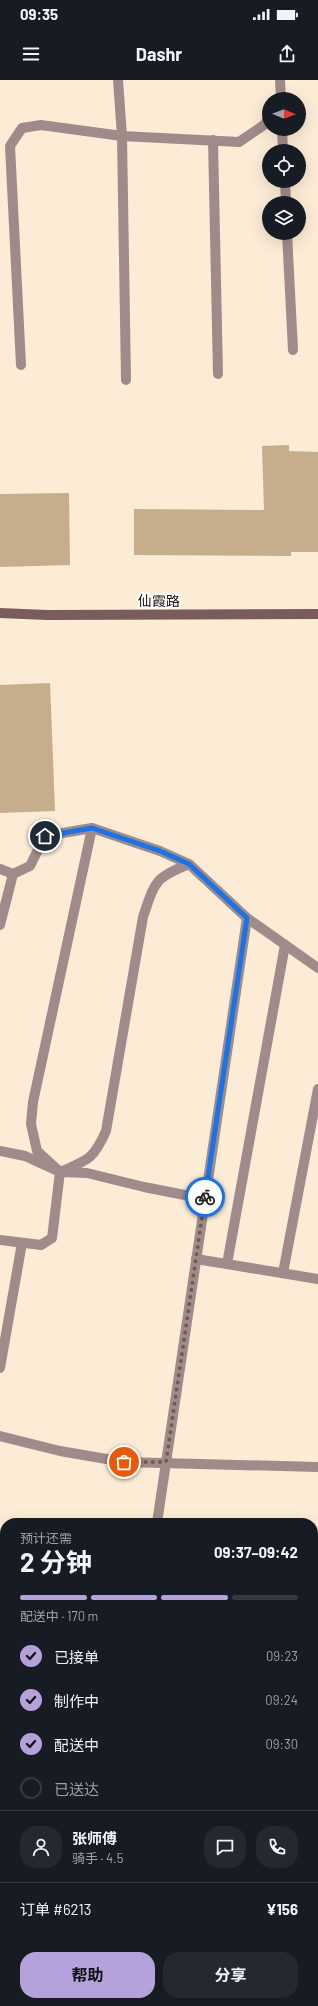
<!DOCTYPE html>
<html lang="zh">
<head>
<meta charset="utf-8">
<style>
	:root { --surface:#171b24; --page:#242831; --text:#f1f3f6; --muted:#9ea1a6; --line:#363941; --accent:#b5a2da }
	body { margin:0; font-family:Barlow,"Noto Sans SC",sans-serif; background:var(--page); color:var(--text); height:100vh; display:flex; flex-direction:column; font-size:15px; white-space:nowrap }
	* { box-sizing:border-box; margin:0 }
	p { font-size:13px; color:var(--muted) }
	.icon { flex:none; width:22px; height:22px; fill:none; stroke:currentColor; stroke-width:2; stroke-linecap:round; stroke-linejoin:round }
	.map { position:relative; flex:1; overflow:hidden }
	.side { position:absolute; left:0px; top:1438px; width:318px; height:488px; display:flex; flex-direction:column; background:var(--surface); border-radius:16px 16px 0 0; box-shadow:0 4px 16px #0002 }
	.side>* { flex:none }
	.needle { width:26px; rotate:91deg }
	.buttons { position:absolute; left:262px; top:12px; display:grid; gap:8px }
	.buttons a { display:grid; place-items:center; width:44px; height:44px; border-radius:50%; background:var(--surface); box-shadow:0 4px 16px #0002; font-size:20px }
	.pin { position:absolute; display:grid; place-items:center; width:34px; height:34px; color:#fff; margin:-17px; border:2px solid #fff; border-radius:50%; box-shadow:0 1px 4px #0007 }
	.courier { position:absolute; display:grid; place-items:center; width:40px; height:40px; margin:-20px; border:3px solid #1a73e8; border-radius:50%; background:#fff; color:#222; box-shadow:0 1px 5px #0007 }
	.headline em { font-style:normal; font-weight:700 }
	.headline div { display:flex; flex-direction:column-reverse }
	.headline { display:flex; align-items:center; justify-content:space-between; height:68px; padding:0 20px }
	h1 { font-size:26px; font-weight:700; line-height:30px }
	.bar { display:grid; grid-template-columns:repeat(4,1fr); gap:6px 4px; align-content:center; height:48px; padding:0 20px }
	.bar i { height:5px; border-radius:3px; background:var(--line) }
	.bar .current { background:var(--accent) }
	.bar p { grid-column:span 4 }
	.line { display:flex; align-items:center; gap:10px; padding:0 20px; border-top:1px solid var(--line) }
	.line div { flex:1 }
	.round { display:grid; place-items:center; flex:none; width:42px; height:42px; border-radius:16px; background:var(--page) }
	ol { padding:0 20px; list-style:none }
	li { display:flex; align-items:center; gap:12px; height:44px }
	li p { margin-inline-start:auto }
	li .icon { padding:4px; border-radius:50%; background:var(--accent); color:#111; stroke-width:4 }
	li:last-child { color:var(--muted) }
	li i { width:22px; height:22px; border:2px solid var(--line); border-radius:50% }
	.cta { display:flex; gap:8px; margin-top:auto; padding:8px 20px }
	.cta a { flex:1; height:46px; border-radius:16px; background:var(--accent); color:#111; font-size:16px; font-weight:700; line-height:46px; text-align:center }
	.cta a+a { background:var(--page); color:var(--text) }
	.status { display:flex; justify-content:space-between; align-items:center; height:28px; padding:0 20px; background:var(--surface); direction:ltr }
	.status svg { height:11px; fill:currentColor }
	header { display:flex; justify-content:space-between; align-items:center; height:52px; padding:0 20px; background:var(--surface); font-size:18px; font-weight:700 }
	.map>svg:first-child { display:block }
	.building { fill:#c6ad8c }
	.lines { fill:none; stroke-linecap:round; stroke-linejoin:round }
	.lane { stroke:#9f8b8a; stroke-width:10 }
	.street { stroke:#9f8b8a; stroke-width:10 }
	.secondary { stroke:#795d5b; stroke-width:10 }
	.primary { stroke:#5d3d3a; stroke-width:10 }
	.done { stroke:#685f52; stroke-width:4; stroke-dasharray:0 7.2 }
	.route { stroke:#1a73e8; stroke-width:5 }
	.labels { text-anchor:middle; stroke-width:4; stroke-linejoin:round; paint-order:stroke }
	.street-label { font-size:14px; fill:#19130c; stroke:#fff }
</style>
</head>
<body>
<div class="status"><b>09:35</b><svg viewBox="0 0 49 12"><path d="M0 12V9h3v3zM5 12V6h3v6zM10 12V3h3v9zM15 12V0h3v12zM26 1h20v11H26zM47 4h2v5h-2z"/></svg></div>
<header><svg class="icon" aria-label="menu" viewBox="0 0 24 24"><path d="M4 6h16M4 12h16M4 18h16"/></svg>Dashr<svg class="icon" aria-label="share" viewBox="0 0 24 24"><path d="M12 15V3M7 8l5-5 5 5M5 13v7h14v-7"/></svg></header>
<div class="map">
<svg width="318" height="1926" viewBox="0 0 318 1926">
	<rect width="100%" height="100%" fill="#fcebd5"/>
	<g class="building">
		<path d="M289,365V371L318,372V472H291V476L134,475V429L264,430L262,366Z"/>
		<path d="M69,413L70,485L0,487V414Z"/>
		<path d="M50,603L55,731L0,733V605Z"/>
	</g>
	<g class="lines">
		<g class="lane">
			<path d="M118,0L122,56L126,300"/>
			<path d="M280,0L281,19"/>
			<path d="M282,49L283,71"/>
			<path d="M213,60L218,294"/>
			<path d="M285,101L286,123"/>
			<path d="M287,153L293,270"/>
			<path d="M21,285L10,66L22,48L41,45L122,56L239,62L264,45L269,37"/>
		</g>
		<g class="street">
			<path d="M0,789L13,794L30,786L45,756L92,748L160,771L189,784L247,838L318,888"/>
			<path d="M0,845L13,794"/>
			<path d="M0,1071L25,1076L60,1092L87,1093L144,1107L205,1119"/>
			<path d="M60,1092C88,1080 93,1080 106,1051L143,837C155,802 154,798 189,784"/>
			<path d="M0,1160L41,1165L52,1158L60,1092L37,1071L31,1044L33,1022L92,748"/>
			<path d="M196,1179L318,1199"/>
			<path d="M227,1184L285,865"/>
			<path d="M283,1193L318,1009"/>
			<path d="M0,1288L22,1163"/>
			<path d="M0,1356L60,1371L124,1382L318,1387"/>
			<path d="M157,1443L247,838"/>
			<path d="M29,1926L38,1924L48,1926"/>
		</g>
		<path class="secondary" d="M0,533L47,535L318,534"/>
		<g class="primary">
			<path d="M0,1572H5"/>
			<path d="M313,1603H318"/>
			<path d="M0,1634L5,1635"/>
			<path d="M313,1659L318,1660"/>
		</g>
	</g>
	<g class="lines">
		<path class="done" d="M124,1382H166L205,1117"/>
		<path class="route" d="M45,756L92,748L160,771L189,784L247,838L205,1117"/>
	</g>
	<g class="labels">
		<g class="street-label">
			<text x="159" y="526">仙霞路</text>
		</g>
	</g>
</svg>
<div class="buttons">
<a><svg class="needle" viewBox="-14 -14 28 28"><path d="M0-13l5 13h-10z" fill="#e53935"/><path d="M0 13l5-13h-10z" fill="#9ea1a6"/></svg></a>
<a><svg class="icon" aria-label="locate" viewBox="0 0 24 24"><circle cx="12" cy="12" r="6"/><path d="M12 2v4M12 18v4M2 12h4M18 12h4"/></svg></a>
<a><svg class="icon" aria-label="layers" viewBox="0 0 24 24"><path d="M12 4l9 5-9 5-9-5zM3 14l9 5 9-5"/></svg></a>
</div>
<div class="pin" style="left:124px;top:1382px;background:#ea580c"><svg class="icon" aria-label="bag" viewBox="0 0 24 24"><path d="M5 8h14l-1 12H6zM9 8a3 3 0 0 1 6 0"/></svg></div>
<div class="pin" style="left:45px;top:756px;background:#1f2937"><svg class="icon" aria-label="home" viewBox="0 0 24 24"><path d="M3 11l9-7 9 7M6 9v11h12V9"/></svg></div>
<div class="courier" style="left:205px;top:1117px"><svg class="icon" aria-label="bike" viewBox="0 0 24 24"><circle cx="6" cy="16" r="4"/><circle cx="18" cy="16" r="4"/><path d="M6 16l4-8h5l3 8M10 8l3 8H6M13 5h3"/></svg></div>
<section class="side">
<div class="headline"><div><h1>2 分钟</h1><p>预计还需</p></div><em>09:37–09:42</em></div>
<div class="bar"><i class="current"></i><i class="current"></i><i class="current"></i><i></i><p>配送中 · 170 m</p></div>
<ol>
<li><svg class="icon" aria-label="check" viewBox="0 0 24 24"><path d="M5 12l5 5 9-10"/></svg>已接单<p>09:23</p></li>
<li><svg class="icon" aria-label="check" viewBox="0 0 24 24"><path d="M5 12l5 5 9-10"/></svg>制作中<p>09:24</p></li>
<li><svg class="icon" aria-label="check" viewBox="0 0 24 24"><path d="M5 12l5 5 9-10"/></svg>配送中<p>09:30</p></li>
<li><i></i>已送达</li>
</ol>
<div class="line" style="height:72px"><a class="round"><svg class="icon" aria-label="person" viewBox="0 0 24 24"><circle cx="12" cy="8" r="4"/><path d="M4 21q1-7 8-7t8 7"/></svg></a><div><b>张师傅</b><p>骑手 · 4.5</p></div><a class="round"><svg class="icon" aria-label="chat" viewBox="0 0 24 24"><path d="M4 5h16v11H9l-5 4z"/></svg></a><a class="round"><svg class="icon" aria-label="phone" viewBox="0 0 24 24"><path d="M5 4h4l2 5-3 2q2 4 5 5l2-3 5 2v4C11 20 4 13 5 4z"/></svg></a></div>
<div class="line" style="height:52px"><div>订单 #6213</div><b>¥156</b></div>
<div class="cta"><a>帮助</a><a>分享</a></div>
</section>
</div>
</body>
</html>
